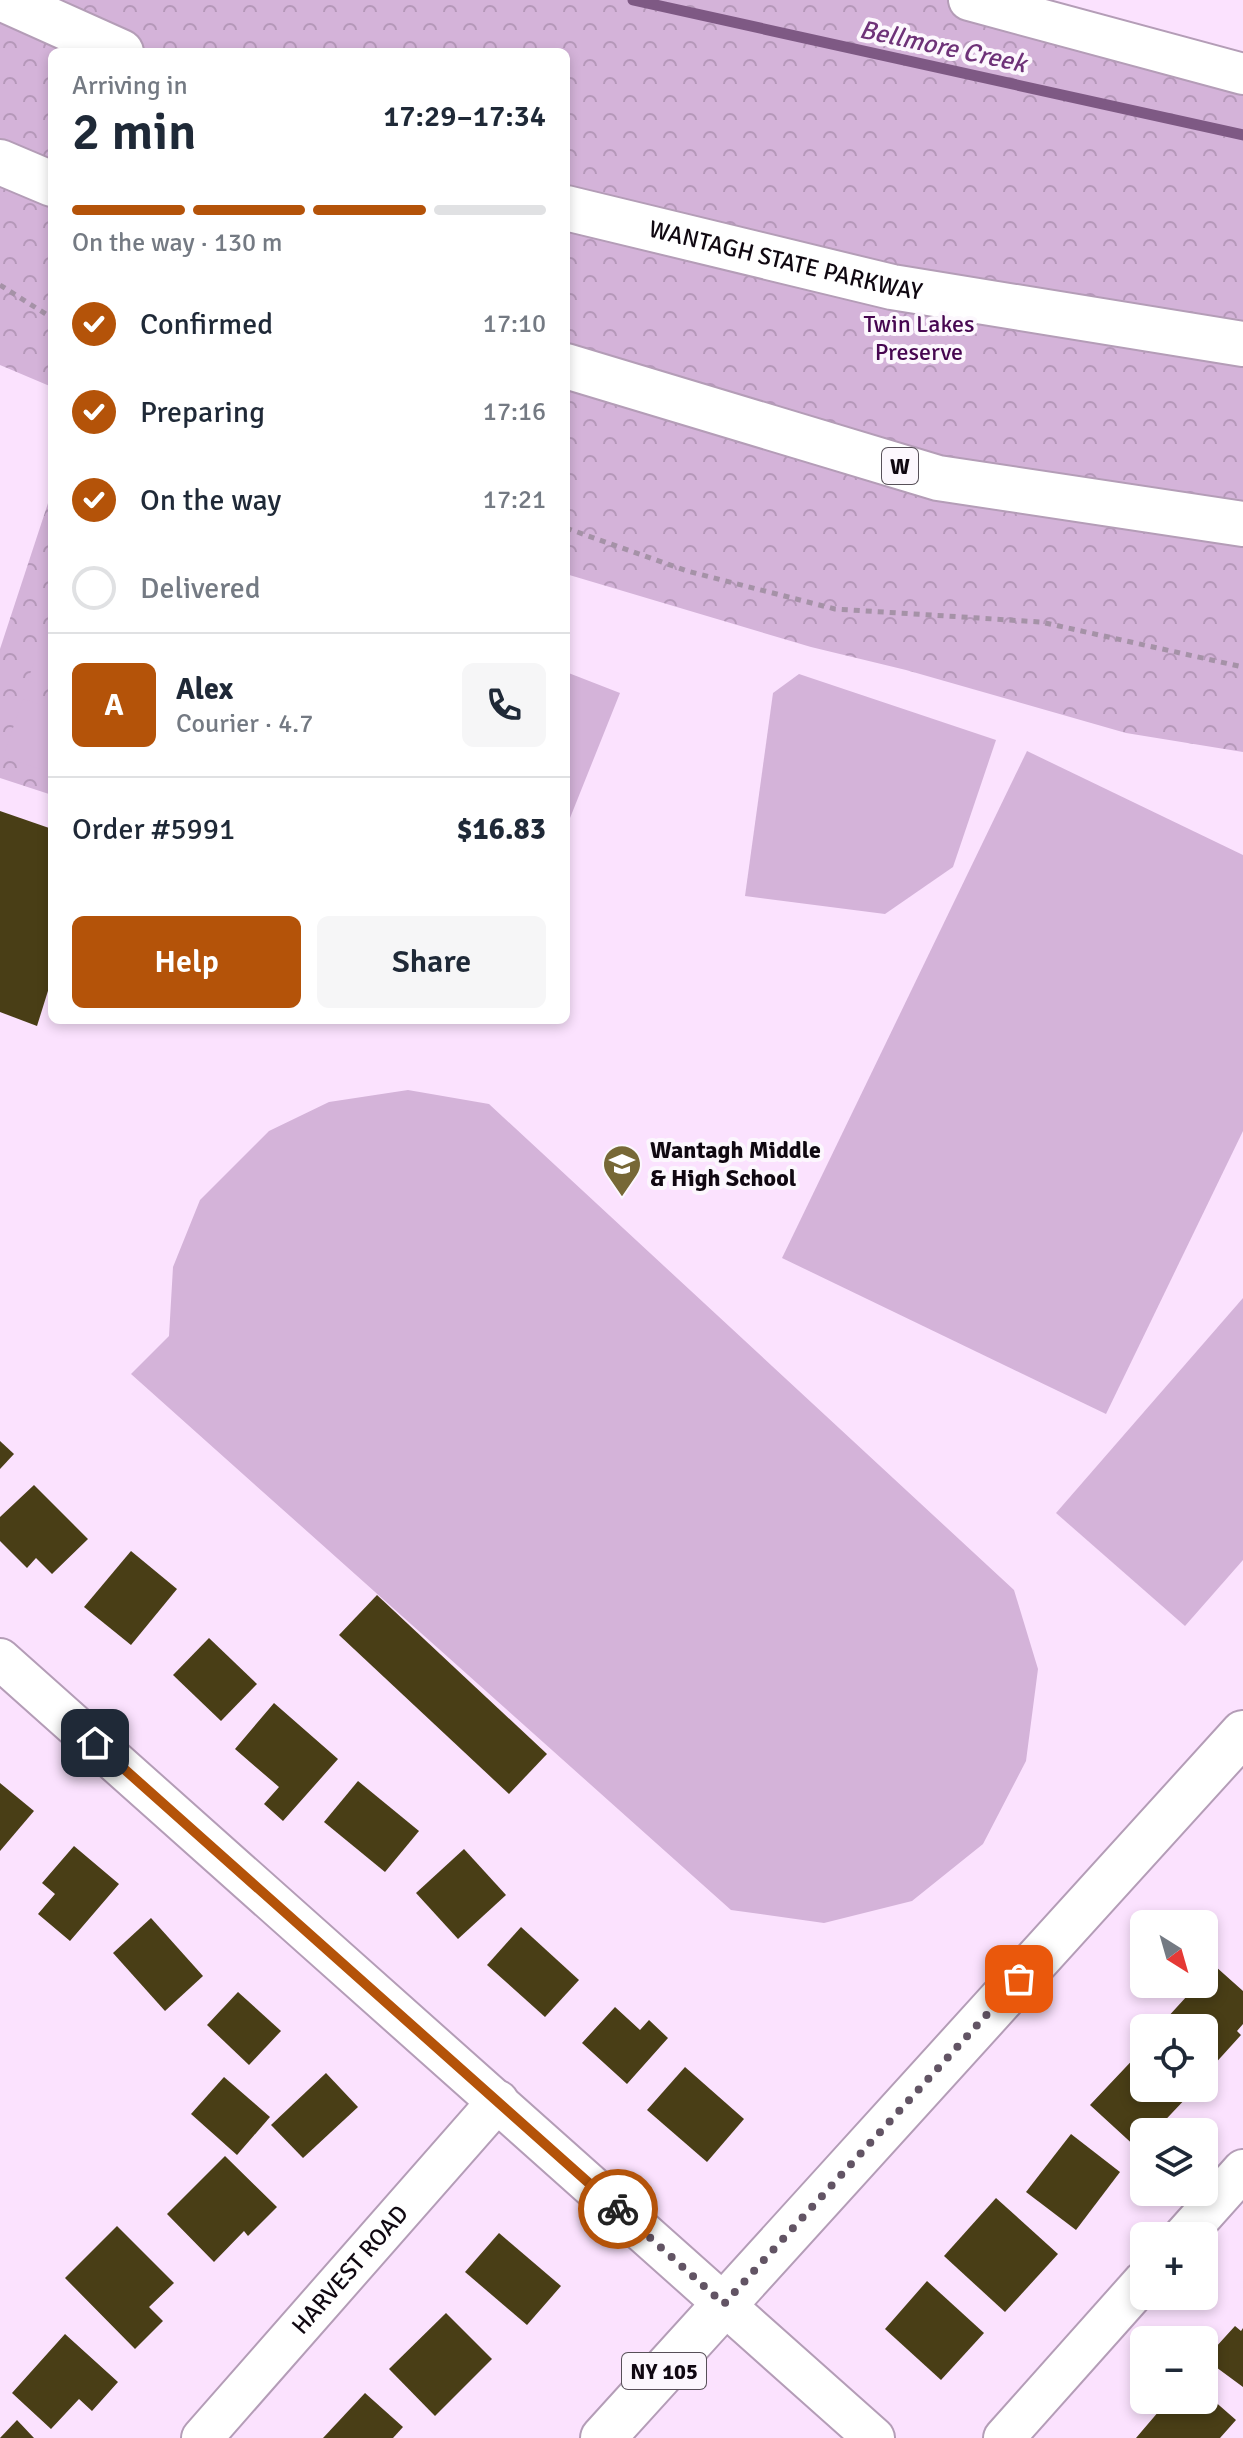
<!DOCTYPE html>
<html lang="en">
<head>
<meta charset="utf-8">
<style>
	:root { --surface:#fff; --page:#f6f6f7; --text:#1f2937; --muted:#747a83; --line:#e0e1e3; --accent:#b45309 }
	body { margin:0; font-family:Signika,sans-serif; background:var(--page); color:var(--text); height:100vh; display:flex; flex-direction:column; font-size:30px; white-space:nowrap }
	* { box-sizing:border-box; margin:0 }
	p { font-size:26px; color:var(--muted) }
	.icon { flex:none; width:44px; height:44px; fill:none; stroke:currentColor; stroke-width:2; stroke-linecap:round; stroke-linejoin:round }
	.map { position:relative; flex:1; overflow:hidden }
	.sheet { position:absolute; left:48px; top:48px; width:522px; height:976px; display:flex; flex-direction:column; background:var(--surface); border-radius:12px; box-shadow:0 4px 12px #0003 }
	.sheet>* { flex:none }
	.needle { width:52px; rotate:143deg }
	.fabs { position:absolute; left:1130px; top:1910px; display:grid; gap:16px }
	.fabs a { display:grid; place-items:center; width:88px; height:88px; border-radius:12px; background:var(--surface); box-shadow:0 4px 12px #0003; font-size:40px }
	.pin { position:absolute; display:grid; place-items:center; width:68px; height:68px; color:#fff; margin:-34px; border-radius:16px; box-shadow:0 4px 12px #0006 }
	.courier { position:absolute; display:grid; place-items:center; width:80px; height:80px; margin:-40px; border:6px solid #b45309; border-radius:50%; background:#fff; color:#222; box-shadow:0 2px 10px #0007 }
	.summary em { font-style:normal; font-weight:600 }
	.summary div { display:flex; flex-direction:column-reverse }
	.summary { display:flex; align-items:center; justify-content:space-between; height:136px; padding:0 24px }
	h1 { font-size:52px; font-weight:600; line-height:60px }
	.bar { display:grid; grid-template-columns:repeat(4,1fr); gap:12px 8px; align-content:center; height:96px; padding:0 24px }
	.bar i { height:10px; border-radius:6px; background:var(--line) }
	.bar .selected { background:var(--accent) }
	.bar p { grid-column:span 4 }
	.line { display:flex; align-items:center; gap:20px; padding:0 24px; border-top:2px solid var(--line) }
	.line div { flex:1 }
	.round { display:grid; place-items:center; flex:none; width:84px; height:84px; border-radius:12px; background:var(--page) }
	ol { padding:0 24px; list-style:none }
	li { display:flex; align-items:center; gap:24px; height:88px }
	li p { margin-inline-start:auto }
	li .icon { padding:8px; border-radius:50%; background:var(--accent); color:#fff; stroke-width:4 }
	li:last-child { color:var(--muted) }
	li i { width:44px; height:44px; border:4px solid var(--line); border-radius:50% }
	.button { display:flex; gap:16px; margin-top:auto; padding:16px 24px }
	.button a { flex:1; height:92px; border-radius:12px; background:var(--accent); color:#fff; font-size:32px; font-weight:600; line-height:92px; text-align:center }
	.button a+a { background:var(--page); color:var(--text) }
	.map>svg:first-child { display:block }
	.forest { fill:url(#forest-crowns) }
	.garden { fill:#d4b3d9 }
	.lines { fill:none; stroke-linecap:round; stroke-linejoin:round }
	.stream { stroke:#7e5984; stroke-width:11 }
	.building { fill:#493e16 }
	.minor-casing { stroke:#b49db7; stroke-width:44 }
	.major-casing { stroke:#b49db7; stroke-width:48 }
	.highway-casing { stroke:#b49db7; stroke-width:48 }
	.path { stroke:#a592a7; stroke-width:5; stroke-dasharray:6 6; stroke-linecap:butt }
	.minor { stroke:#fff; stroke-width:40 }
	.major { stroke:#fff; stroke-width:44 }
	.highway { stroke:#fff; stroke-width:44 }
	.done { stroke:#625464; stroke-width:8; stroke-dasharray:0 14.4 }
	.route { stroke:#b45309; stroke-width:10 }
	.labels { text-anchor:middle; stroke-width:8; stroke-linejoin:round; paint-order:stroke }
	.shield { fill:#fcf7fd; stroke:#575058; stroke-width:2 }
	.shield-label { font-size:22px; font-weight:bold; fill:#100811 }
	.street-label { font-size:24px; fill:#100811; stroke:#fcf7fd }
	.park-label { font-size:24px; fill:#460650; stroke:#fcf7fd }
	.poi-label { font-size:24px; font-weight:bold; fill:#100811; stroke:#fcf7fd; text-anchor:start }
	.water-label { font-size:26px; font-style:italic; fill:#6e3278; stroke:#fcf7fd }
</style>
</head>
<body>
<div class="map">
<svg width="1243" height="2438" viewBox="0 0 1243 2438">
	<defs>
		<pattern id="forest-crowns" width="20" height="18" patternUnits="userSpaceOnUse" patternTransform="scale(2)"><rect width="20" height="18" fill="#d4b3d9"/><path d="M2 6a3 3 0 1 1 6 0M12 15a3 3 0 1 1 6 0" fill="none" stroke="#b598b9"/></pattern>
	</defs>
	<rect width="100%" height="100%" fill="#fbe2fe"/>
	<g class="forest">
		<path d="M0,0H969L1243,74V752L1126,733L906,670L811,647L566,574V52H52V387L0,365Z"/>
		<path d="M52,491V795L0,778V649Z"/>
	</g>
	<g class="garden">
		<path d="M48,621L52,623V688L28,680Z"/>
		<path d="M566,672L620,693L566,828Z"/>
		<path d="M799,674L996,740L953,867L885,914L745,896L773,693Z"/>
		<path d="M23,699L52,708V773L3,757Z"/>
		<path d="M1027,751L1243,855V1131L1106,1414L782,1258Z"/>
		<path d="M408,1090L489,1104L1014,1590L1038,1669L1026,1761L983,1844L912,1901L824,1923L731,1910L131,1374L169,1336L173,1267L200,1200L269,1131L329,1102Z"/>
		<path d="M1243,1298V1560L1185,1626L1056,1513Z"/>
	</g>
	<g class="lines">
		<path class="stream" d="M633,0L1243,135"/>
	</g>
	<g class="building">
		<path d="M0,811L52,829V978L37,1026L0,1012Z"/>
		<path d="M0,1441L14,1454L0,1469Z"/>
		<path d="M34,1485L88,1539L52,1574L36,1558L27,1568L0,1541V1517Z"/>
		<path d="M131,1551L177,1589L131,1645L84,1607Z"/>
		<path d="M377,1595L547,1754L509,1794L339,1635Z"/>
		<path d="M209,1638L257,1684L221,1721L173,1675Z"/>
		<path d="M274,1703L338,1759L283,1821L264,1804L279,1787L235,1749Z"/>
		<path d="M358,1781L419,1831L385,1872L324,1822Z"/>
		<path d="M0,1783L34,1811L0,1851Z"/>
		<path d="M74,1846L119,1884L70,1941L38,1914L55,1894L42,1883Z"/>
		<path d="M464,1849L506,1895L458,1939L416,1893Z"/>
		<path d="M151,1918L203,1976L165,2011L113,1953Z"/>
		<path d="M521,1927L579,1980L545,2017L487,1965Z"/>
		<path d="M1215,1966L1243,1991V2024L1237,2031L1241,2035L1212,2067L1204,2060V2028H1176L1166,2019L1198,1984H1204V1978Z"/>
		<path d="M238,1992L281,2031L249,2065L207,2025Z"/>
		<path d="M615,2007L640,2030L649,2020L668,2038L627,2084L582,2043Z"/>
		<path d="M1141,2051L1144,2088H1181L1189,2095L1154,2132H1144V2142L1138,2149L1090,2105Z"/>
		<path d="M685,2067L744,2119L707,2162L647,2110Z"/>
		<path d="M326,2073L358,2107L303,2158L271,2125Z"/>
		<path d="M224,2077L270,2117L237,2155L191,2114Z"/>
		<path d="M1071,2134L1120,2172L1076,2230L1026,2192Z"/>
		<path d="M225,2156L277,2207L248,2236L244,2231L214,2262L167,2214Z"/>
		<path d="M996,2198L1058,2254L1005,2312L944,2256Z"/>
		<path d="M117,2226L174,2283L149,2307L163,2321L135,2349L65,2278Z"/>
		<path d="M499,2233L561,2286L527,2325L465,2272Z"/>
		<path d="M927,2281L984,2333L941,2380L885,2329Z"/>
		<path d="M446,2313L492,2359L435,2416L389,2369Z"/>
		<path d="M1235,2326L1241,2331L1243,2328V2387L1205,2359Z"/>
		<path d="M65,2334L118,2382L92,2411L79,2399L51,2429L12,2393Z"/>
		<path d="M1204,2392L1236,2420L1220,2438H1136L1165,2404L1170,2408L1177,2400H1204Z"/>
		<path d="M365,2393L403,2427L393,2438H323Z"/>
		<path d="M17,2420L34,2438H0Z"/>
	</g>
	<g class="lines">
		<g class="minor-casing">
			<g id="minor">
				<path d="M969,0L1243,74"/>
				<path d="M0,1659L874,2438"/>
				<path d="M1184,2236L1243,2170"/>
				<path id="s1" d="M202,2438L498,2101"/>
				<path d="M1004,2438L1144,2281"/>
			</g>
		</g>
		<g class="major-casing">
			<path id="major" d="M603,2438L1243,1733"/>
		</g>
		<g class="highway-casing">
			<g id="highway">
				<path d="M5,0L121,52"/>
				<path d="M0,162L52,184"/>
				<path id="s2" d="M566,208L892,287L1243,344"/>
				<path d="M566,366L938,478L1243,524"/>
			</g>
		</g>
		<g class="path">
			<path d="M0,285L52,318"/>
			<path d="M566,528L687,571L835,609L1041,622L1243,667"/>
		</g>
		<use href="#minor" class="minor"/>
		<use href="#major" class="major"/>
		<use href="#highway" class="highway"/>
	</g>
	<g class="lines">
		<path class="done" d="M618,2209L724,2304L1019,1979"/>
		<path class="route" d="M95,1743L618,2209"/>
	</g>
	<defs>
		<g id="school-pin" transform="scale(2)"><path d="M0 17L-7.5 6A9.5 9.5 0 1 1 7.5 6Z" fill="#776836" stroke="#fcf7fd"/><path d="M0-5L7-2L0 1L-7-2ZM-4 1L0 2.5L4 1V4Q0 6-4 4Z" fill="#fff"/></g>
	</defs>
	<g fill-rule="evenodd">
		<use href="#school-pin" x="622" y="1164"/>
	</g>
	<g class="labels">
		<g class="shield">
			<rect x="882" y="448" width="36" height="36" rx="6"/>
			<rect x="622" y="2353" width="84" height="36" rx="6"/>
		</g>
		<g class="shield-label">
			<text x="900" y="474">W</text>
			<text x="664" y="2379">NY 105</text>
		</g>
		<g class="street-label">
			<text dy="8" stroke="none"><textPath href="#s2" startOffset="226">WANTAGH STATE PARKWAY</textPath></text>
			<text dy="8" stroke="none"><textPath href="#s1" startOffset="224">HARVEST ROAD</textPath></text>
		</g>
		<g class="park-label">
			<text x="919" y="332">Twin Lakes<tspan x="919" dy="28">Preserve</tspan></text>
		</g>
		<g class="poi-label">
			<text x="650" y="1158">Wantagh Middle<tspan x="650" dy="28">&amp; High School</tspan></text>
		</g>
		<g class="water-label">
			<text transform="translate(943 46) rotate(12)" y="9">Bellmore Creek</text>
		</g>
	</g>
</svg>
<div class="fabs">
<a><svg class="needle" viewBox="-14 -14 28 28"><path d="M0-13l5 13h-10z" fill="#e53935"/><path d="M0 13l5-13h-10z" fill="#747a83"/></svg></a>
<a><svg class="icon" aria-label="locate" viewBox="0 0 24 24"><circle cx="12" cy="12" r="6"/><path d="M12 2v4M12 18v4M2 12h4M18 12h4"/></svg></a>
<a><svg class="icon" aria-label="layers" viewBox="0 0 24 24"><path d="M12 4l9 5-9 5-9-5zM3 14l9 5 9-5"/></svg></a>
<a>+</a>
<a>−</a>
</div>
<div class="pin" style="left:1019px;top:1979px;background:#ea580c"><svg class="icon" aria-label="bag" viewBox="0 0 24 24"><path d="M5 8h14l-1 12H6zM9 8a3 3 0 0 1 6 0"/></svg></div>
<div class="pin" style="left:95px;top:1743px;background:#1f2937"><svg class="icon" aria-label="home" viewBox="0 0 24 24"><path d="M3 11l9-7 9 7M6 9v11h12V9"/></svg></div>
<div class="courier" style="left:618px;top:2209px"><svg class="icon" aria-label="bike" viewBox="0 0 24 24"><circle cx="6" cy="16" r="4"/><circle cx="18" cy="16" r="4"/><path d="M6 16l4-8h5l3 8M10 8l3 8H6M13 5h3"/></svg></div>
<section class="sheet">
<div class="summary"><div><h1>2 min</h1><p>Arriving in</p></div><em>17:29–17:34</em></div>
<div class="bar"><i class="selected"></i><i class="selected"></i><i class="selected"></i><i></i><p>On the way · 130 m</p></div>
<ol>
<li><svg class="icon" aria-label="check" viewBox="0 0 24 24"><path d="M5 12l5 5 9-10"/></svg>Confirmed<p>17:10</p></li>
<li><svg class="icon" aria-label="check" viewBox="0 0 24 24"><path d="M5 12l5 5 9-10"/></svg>Preparing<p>17:16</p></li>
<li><svg class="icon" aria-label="check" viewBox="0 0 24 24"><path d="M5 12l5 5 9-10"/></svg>On the way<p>17:21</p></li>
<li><i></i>Delivered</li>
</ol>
<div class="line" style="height:144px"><b class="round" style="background:var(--accent);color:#fff">A</b><div><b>Alex</b><p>Courier · 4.7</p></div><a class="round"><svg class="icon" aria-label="phone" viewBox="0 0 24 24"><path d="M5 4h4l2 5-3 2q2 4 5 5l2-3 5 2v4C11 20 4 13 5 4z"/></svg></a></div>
<div class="line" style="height:104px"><div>Order #5991</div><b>$16.83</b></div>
<div class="button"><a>Help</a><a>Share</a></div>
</section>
</div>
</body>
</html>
